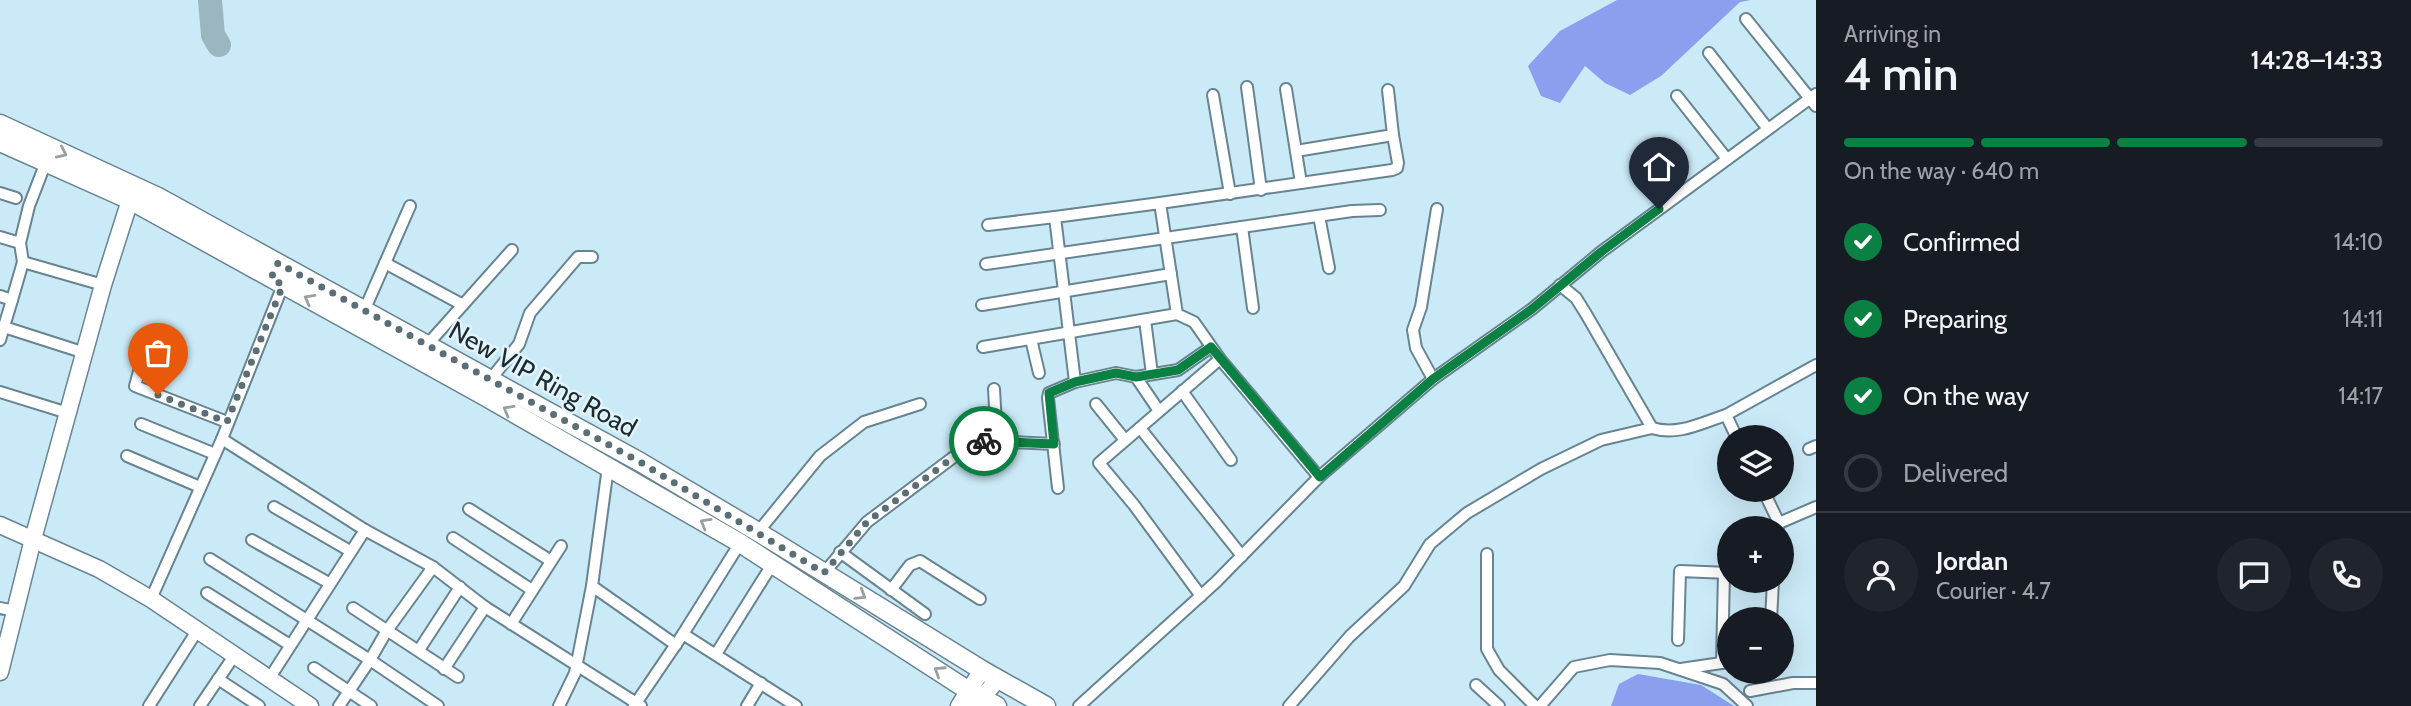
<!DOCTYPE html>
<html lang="en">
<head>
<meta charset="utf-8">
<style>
	:root { --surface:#171b24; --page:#20242c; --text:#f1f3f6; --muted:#9ea1a6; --line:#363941; --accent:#0b8043 }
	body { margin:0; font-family:Cabin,sans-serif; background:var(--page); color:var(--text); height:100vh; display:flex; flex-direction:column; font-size:26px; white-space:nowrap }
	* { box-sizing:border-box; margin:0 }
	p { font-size:23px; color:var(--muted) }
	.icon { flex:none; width:38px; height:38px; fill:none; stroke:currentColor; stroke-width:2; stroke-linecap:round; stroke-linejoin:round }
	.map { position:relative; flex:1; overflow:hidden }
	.drawer { display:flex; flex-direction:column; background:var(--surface); width:595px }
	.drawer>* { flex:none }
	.fabs { position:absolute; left:1717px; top:425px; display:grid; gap:14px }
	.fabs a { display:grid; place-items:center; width:77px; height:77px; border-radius:50%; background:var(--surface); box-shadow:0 7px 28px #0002; font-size:35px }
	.pin { position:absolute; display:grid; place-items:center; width:60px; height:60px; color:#fff; margin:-72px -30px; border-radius:50% 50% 50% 0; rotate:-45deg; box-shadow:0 0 7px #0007 }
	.pin .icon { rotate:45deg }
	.courier { position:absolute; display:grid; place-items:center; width:70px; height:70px; margin:-35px; border:5px solid #0b8043; border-radius:50%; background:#fff; color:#222; box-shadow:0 2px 9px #0007 }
	.summary em { font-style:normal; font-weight:600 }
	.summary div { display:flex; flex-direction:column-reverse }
	.summary { display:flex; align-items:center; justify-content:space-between; height:119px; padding:0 28px }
	h1 { font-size:46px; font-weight:600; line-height:52px }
	.bar { display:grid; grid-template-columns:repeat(4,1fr); gap:10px 7px; align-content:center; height:84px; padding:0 28px }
	.bar i { height:9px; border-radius:5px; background:var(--line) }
	.bar .active { background:var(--accent) }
	.bar p { grid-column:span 4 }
	.line { display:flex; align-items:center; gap:18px; padding:0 28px; border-top:2px solid var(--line) }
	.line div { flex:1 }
	.round { display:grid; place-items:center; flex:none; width:74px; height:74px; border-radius:37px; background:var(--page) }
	ol { padding:0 28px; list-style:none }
	li { display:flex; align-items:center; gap:21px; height:77px }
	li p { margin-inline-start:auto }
	li .icon { padding:7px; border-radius:50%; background:var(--accent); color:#fff; stroke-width:4 }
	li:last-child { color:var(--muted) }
	li i { width:38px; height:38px; border:4px solid var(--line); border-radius:50% }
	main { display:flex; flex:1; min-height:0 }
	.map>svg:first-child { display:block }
	.water { fill:#8a9fed }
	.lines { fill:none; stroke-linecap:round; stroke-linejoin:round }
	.taxiway { stroke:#9cb6c0; stroke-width:24 }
	.street-casing { stroke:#688491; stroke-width:14 }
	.secondary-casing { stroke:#688491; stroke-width:19 }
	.primary-casing { stroke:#688491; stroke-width:21 }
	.street { stroke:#fff; stroke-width:10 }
	.secondary { stroke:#fff; stroke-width:16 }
	.primary { stroke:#fff; stroke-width:18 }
	.oneway { stroke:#9a9fa1 }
	.done { stroke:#5b6d75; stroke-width:7; stroke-dasharray:0 12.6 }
	.route { stroke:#0b8043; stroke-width:9 }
	.labels { text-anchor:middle; stroke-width:5; stroke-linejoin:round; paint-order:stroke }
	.street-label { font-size:26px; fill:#1e2a2f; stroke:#e2f5fd }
</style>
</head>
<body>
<main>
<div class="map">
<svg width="1816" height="706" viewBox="0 0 1816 706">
	<rect width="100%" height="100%" fill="#cbeaf7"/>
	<g class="water">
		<path d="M1617,0H1751L1740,2L1661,76L1630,95L1605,83L1585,66L1560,103L1541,96L1528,66L1560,31Z"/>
		<path d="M1638,674L1701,685L1734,706H1611L1619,684Z"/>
	</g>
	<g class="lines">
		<path class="taxiway" d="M210,0L213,35L219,45"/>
		<g class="street-casing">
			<g id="street">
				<path d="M1746,19L1816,106"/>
				<path d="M1709,53L1768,129"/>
				<path d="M1247,87L1261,190"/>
				<path d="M1286,89L1301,183"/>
				<path d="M1213,95L1230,194"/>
				<path d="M1677,96L1727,159"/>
				<path d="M1296,151L1393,135L1388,90"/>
				<path d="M0,193L16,198"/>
				<path d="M1160,203L1055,217L1075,382L1116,373L1136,377L1178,370L1211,347"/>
				<path d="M1319,216L1329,268"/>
				<path d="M988,225L1055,217"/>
				<path d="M1242,227L1253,308"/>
				<path d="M0,237L20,243L23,262"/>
				<path d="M20,243L29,206L46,162"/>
				<path d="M385,263L463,305"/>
				<path d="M986,264L1352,211L1380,210"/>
				<path d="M0,296L12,300L0,340"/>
				<path d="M12,300L23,262L103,285"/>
				<path d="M982,305L1171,274"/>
				<path d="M364,311L410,206"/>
				<path d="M1145,320L1152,374"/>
				<path d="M4,327L85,353"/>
				<path d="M1031,339L1039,373"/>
				<path d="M147,342L135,386L227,422"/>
				<path d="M427,345L512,250"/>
				<path d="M983,347L1177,314"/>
				<path d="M1220,359L1319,477"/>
				<path d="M1136,377L1159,411"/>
				<path d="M1433,379L1416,348L1413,330L1421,307L1437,209"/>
				<path d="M490,380L519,344L530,313L578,257H592"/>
				<path d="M994,389L997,442"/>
				<path d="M1182,391L1231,460"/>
				<path d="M0,392L68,413"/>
				<path d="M1096,404L1125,440"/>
				<path d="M141,424L215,454"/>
				<path d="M1140,428L1242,556"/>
				<path d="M1652,428C1678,436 1701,423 1726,415"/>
				<path d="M1737,438L1726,415L1816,365"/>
				<path d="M222,439L365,530L433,567L485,607L641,706"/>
				<path d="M1809,449L1816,446"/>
				<path d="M127,456L200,487"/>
				<path d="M1058,488L1048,398L1049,393L1075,382"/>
				<path d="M1763,490L1779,523"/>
				<path d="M274,507L350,551"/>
				<path d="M469,509L551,561"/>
				<path d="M1778,528L1779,523L1816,507"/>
				<path d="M758,532L820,456L864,422L920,404"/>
				<path d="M453,538L532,590"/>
				<path d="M252,540L329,583"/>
				<path d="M840,552L925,614"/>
				<path d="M1487,554V649L1499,670L1535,706"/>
				<path d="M210,559L370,660L438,706"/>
				<path d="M824,573L867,522L971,444L987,441L1054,444"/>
				<path d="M592,586L676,645"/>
				<path d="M891,590L910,565L920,561L980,599"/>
				<path d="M207,593L290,645"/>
				<path d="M1201,596L1134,505L1099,463L1220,359L1194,322L1177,314L1160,203L1392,170L1397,168L1398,163L1393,135"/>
				<path d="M151,599L222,439L283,285"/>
				<path d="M0,608L15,611"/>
				<path d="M353,608L458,677"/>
				<path d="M1771,620L1773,581"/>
				<path d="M511,624L561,546"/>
				<path d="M683,634L796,706"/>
				<path d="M1678,640L1680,571L1729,573"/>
				<path d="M419,650L460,587"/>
				<path d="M716,654L773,563"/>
				<path d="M1722,663L1724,573"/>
				<path d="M314,668L371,706"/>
				<path d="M444,669L485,607"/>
				<path d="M1681,669L1728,662"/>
				<path d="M218,679L259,706"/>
				<path d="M269,679L365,530"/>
				<path d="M1476,685L1499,706"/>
				<path d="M1750,691L1793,683H1816"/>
				<path d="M149,706L197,631"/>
				<path d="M200,706L234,656"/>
				<path d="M339,706L370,660L386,632L433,567"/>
				<path d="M559,706L575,673L592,586L608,467"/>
				<path d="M634,706L683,634L740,543"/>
				<path d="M747,706L761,683"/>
				<path d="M1079,706L1216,582L1319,477L1433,379L1532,309L1601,252L1816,94"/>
				<path d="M1289,706L1350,636L1404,586L1430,544L1467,513L1541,469L1601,440L1652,428L1586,314L1576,298L1560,285"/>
				<path d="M1540,706L1574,667L1610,660L1660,663L1723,684L1747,706"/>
			</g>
		</g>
		<g class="secondary-casing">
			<g id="secondary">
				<path d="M0,525L99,569L151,599L310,706"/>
				<path d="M0,672L33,539L103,285L130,200"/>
				<path d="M959,706L982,670"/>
				<path d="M975,706L998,679"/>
			</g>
		</g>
		<g class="primary-casing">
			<g id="primary">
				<path d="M0,124L158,197L640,462L758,532L982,670L1046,706"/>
				<path d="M0,142L130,200L481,394L740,543L969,691L997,706"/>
			</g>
		</g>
		<use href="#street" class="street"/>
		<use href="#secondary" class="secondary"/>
		<use href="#primary" class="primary"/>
	</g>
	<defs><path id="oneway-chevron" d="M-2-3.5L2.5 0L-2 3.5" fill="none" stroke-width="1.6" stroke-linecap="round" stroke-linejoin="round" transform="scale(1.75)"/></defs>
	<g class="oneway">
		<use href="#oneway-chevron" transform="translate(62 153) rotate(25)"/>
		<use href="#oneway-chevron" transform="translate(309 299) rotate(-151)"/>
		<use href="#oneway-chevron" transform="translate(508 410) rotate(-150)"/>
		<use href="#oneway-chevron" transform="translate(705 523) rotate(-150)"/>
		<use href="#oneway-chevron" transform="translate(861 595) rotate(32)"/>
		<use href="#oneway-chevron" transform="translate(939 671) rotate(-147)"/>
	</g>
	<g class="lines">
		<path class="done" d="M158,395L227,422L283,285L271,278L278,263L640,462L824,573L867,522L971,444L984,441"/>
		<path class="route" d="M984,441L1054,444L1049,393L1075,382L1116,373L1136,377L1178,370L1211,347L1320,477L1433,379L1532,309L1601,252L1659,209"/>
	</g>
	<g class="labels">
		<g class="street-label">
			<text transform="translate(543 379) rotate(29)" y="9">New VIP Ring Road</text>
		</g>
	</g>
</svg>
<div class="fabs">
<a><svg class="icon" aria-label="layers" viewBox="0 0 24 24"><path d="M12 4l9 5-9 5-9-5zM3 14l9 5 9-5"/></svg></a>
<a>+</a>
<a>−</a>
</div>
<div class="pin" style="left:158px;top:395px;background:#ea580c"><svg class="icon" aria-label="bag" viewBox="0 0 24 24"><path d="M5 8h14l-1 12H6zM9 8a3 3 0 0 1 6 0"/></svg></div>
<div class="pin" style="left:1659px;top:209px;background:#1f2937"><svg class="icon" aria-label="home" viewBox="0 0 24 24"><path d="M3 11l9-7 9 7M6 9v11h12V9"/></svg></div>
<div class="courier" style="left:984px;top:441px"><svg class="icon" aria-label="bike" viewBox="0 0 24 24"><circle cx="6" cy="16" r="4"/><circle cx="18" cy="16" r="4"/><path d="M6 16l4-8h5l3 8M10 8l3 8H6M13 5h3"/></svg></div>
</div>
<section class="drawer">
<div class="summary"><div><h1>4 min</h1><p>Arriving in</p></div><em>14:28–14:33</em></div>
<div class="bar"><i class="active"></i><i class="active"></i><i class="active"></i><i></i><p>On the way · 640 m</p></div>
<ol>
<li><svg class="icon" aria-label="check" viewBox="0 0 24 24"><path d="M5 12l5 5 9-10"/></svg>Confirmed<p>14:10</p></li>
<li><svg class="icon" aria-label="check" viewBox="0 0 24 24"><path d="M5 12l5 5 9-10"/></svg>Preparing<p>14:11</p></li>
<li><svg class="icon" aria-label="check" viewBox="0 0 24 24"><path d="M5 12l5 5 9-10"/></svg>On the way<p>14:17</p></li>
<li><i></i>Delivered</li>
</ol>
<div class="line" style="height:126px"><a class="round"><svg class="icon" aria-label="person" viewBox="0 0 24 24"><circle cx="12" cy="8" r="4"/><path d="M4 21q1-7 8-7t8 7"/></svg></a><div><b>Jordan</b><p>Courier · 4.7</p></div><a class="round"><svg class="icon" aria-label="chat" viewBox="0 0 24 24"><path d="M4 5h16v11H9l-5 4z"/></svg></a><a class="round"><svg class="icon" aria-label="phone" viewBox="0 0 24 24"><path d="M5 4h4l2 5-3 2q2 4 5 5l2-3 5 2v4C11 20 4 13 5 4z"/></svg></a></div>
</section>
</main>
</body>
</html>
